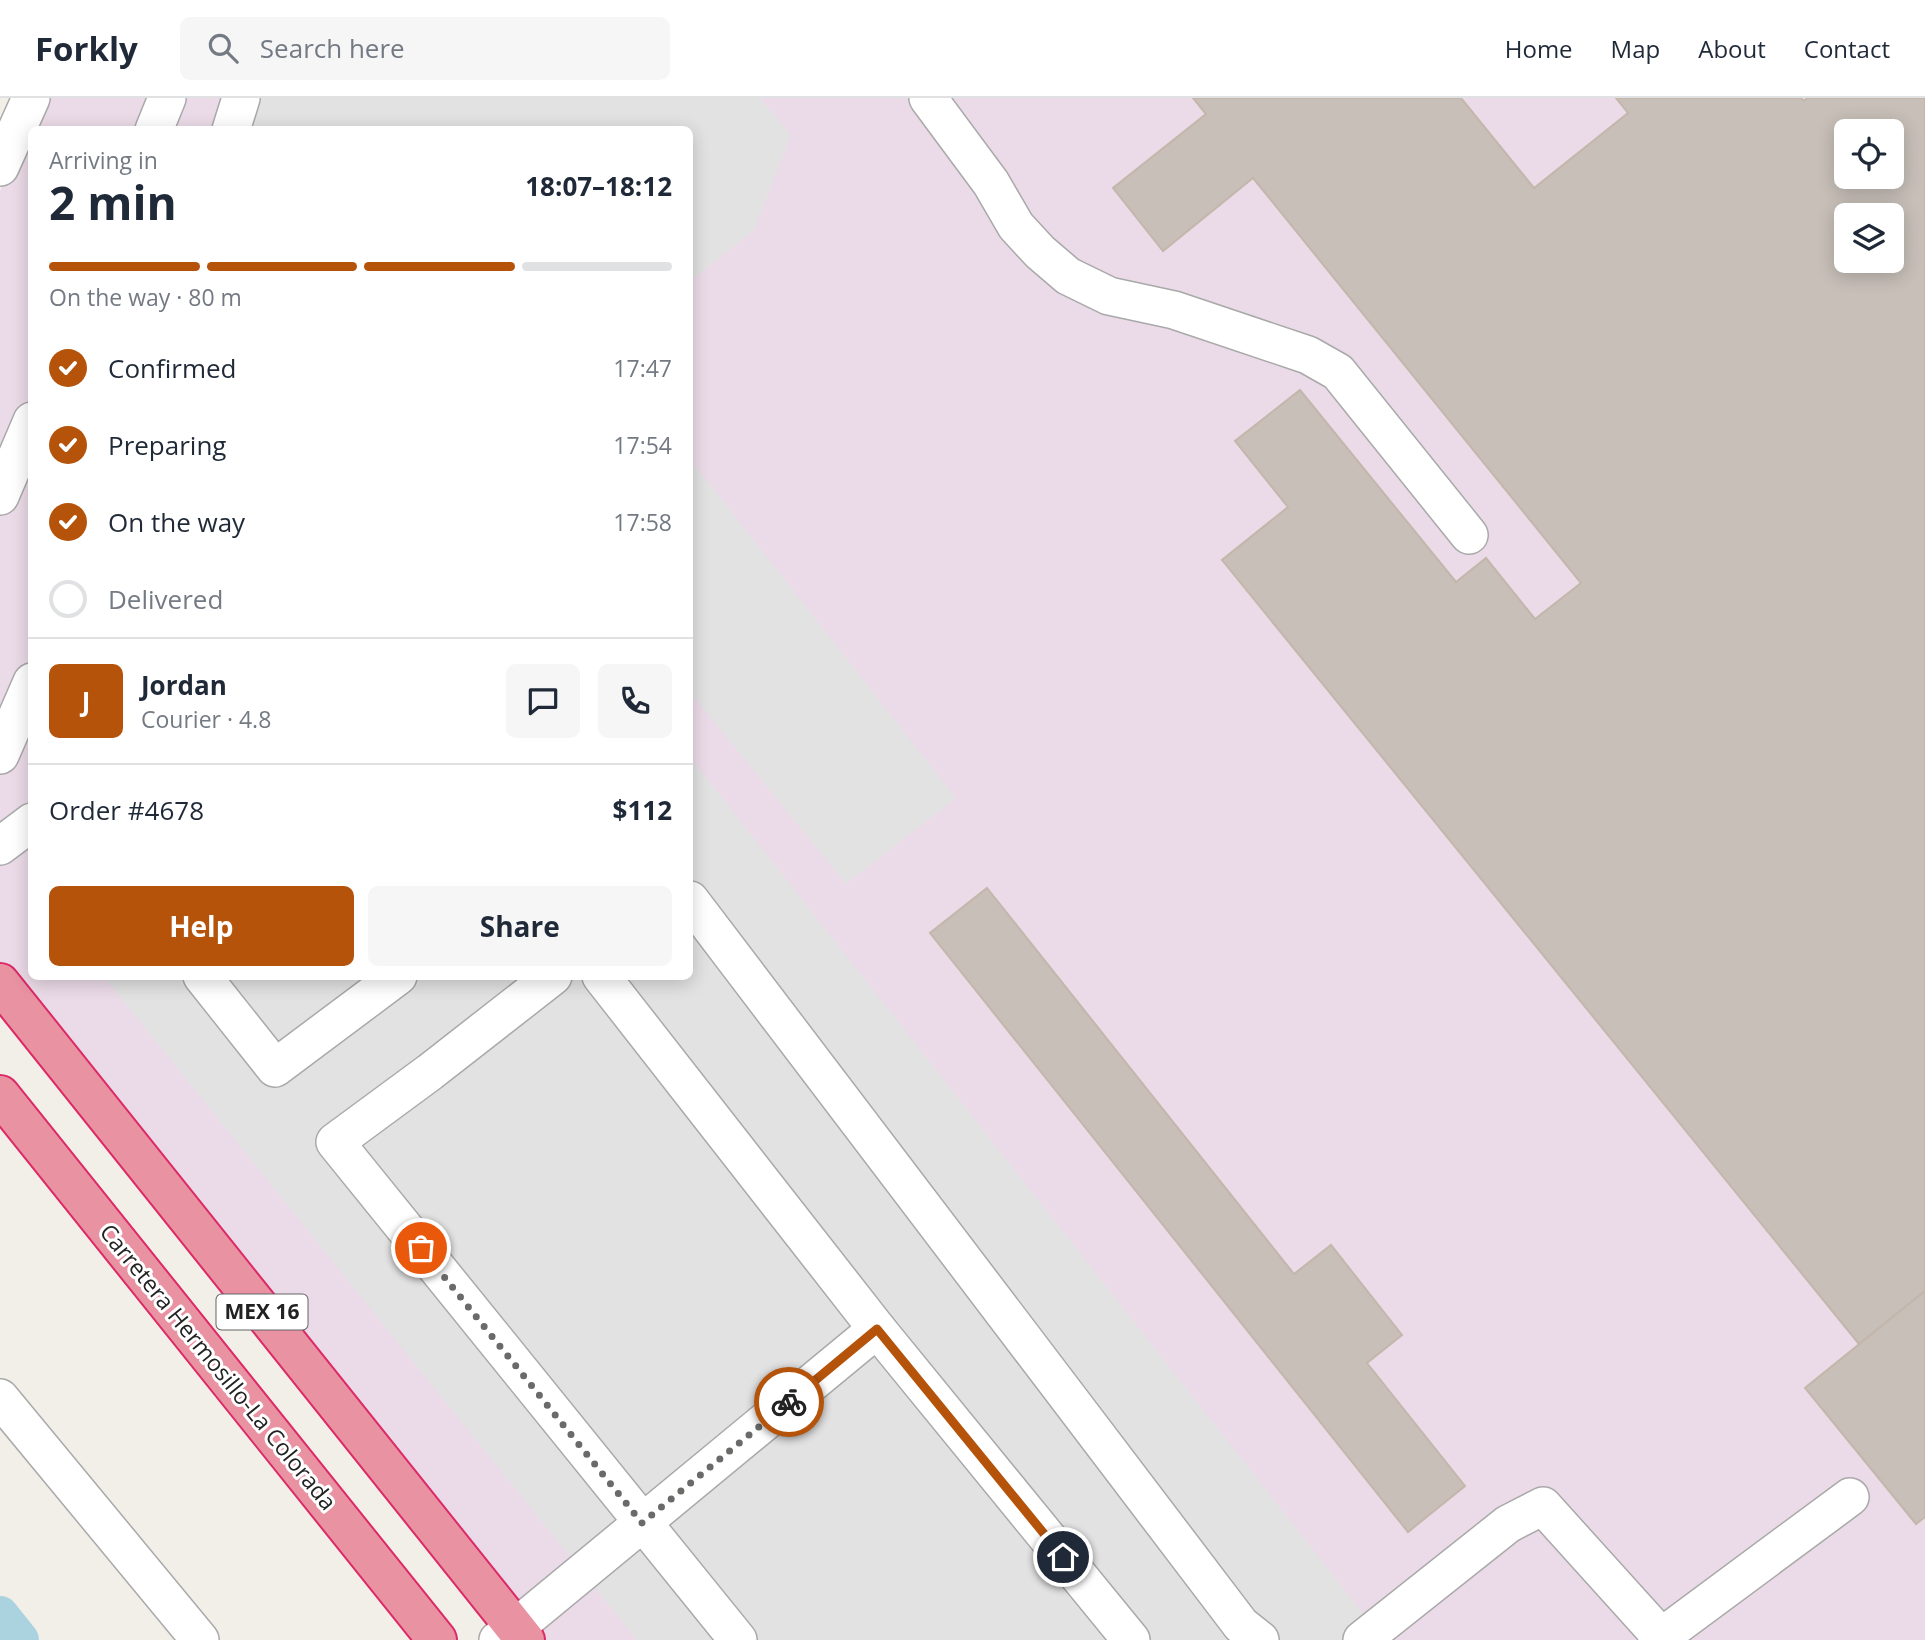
<!DOCTYPE html>
<html lang="en">
<head>
<meta charset="utf-8">
<style>
	:root { --surface:#fff; --page:#f6f6f7; --text:#1f2937; --muted:#747a83; --line:#e0e1e3; --accent:#b45309 }
	body { margin:0; font-family:"Open Sans",sans-serif; background:var(--page); color:var(--text); height:100vh; display:flex; flex-direction:column; font-size:26px; white-space:nowrap }
	* { box-sizing:border-box; margin:0 }
	p { font-size:23px; color:var(--muted) }
	.icon { flex:none; width:38px; height:38px; fill:none; stroke:currentColor; stroke-width:2; stroke-linecap:round; stroke-linejoin:round }
	.map { position:relative; flex:1; overflow:hidden }
	.sheet { position:absolute; left:28px; top:28px; width:665px; height:854px; display:flex; flex-direction:column; background:var(--surface); border-radius:10px; box-shadow:0 4px 18px #0003 }
	.sheet>* { flex:none }
	.buttons { position:absolute; left:1834px; top:21px; display:grid; gap:14px }
	.buttons a { display:grid; place-items:center; width:70px; height:70px; border-radius:10px; background:var(--surface); box-shadow:0 4px 18px #0003; font-size:35px }
	.pin { position:absolute; display:grid; place-items:center; width:60px; height:60px; color:#fff; margin:-30px; border:4px solid #fff; border-radius:50%; box-shadow:0 2px 7px #0007 }
	.courier { position:absolute; display:grid; place-items:center; width:70px; height:70px; margin:-35px; border:5px solid #b45309; border-radius:50%; background:#fff; color:#222; box-shadow:0 2px 9px #0007 }
	.summary em { font-style:normal; font-weight:700 }
	.summary div { display:flex; flex-direction:column-reverse }
	.summary { display:flex; align-items:center; justify-content:space-between; height:119px; padding:0 21px }
	h1 { font-size:46px; font-weight:700; line-height:52px }
	.bar { display:grid; grid-template-columns:repeat(4,1fr); gap:10px 7px; align-content:center; height:84px; padding:0 21px }
	.bar i { height:9px; border-radius:5px; background:var(--line) }
	.bar .selected { background:var(--accent) }
	.bar p { grid-column:span 4 }
	.line { display:flex; align-items:center; gap:18px; padding:0 21px; border-top:2px solid var(--line) }
	.line div { flex:1 }
	.round { display:grid; place-items:center; flex:none; width:74px; height:74px; border-radius:10px; background:var(--page) }
	ol { padding:0 21px; list-style:none }
	li { display:flex; align-items:center; gap:21px; height:77px }
	li p { margin-inline-start:auto }
	li .icon { padding:7px; border-radius:50%; background:var(--accent); color:#fff; stroke-width:4 }
	li:last-child { color:var(--muted) }
	li i { width:38px; height:38px; border:4px solid var(--line); border-radius:50% }
	.action { display:flex; gap:14px; margin-top:auto; padding:14px 21px }
	.action a { flex:1; height:80px; border-radius:10px; background:var(--accent); color:#fff; font-size:28px; font-weight:700; line-height:80px; text-align:center }
	.action a+a { background:var(--page); color:var(--text) }
	header { display:flex; align-items:center; gap:42px; box-sizing:border-box; height:98px; padding:0 35px; background:var(--surface); border-bottom:2px solid var(--line) }
	header strong { font-size:33px }
	nav { display:flex; gap:38px; margin-inline-start:auto; font-size:24px }
	.search { width:490px; height:63px; background:var(--page); display:flex; align-items:center; gap:18px; box-sizing:border-box; padding:0 24px; border-radius:10px; color:var(--muted); font-size:26px }
	.map>svg:first-child { display:block }
	.industrial { fill:#ebdbe8; fill-rule:evenodd }
	.parking { fill:#e2e2e2 }
	.lines { fill:none; stroke-linecap:round; stroke-linejoin:round }
	.canal { stroke:#aad3df; stroke-width:38 }
	.building { fill:#c7bfb8; stroke:#c4b6ab; stroke-width:2; fill-rule:evenodd }
	.minor-casing { stroke:#a9a9a9; stroke-width:40 }
	.highway-casing { stroke:#dc2a67; stroke-width:42 }
	.minor { stroke:#fff; stroke-width:37 }
	.highway { stroke:#e892a2; stroke-width:38 }
	.done { stroke:#6b6a68; stroke-width:7; stroke-dasharray:0 12.6 }
	.route { stroke:#b45309; stroke-width:9 }
	.labels { text-anchor:middle; stroke-width:6; stroke-linejoin:round; paint-order:stroke }
	.shield { fill:#fff; stroke:#646464; stroke-width:2 }
	.shield-label { font-size:21px; font-weight:bold; fill:#222 }
	.street-label { font-size:23px; fill:#222; stroke:#fff }
</style>
</head>
<body>
<header>
<strong>Forkly</strong>
<div class="search"><svg class="icon" aria-label="search" viewBox="0 0 24 24"><circle cx="10" cy="10" r="6"/><path d="M15 15l6 6"/></svg>Search here</div>
<nav><a>Home</a><a>Map</a><a>About</a><a>Contact</a></nav>
</header>
<div class="map">
<svg width="1925" height="1542" viewBox="0 0 1925 1542">
	<rect width="100%" height="100%" fill="#f2efe9"/>
	<path class="industrial" d="M42,0H1925V1542H541L0,871V93ZM32,32H690V878H32ZM1846,33H1892V79H1846ZM1846,117H1892V163H1846Z"/>
	<g class="parking">
		<path d="M225,0H760L791,37L754,132L690,183V32H214Z"/>
		<path d="M690,361L956,700L846,786L690,594Z"/>
		<path d="M690,659L1384,1542H637L104,879L690,878Z"/>
	</g>
	<g class="lines">
		<path class="canal" d="M0,1517L20,1542"/>
	</g>
	<g class="building">
		<path d="M1193,0H1461L1534,90L1628,15L1616,0H1801L1804,3L1807,0H1925V1193L1859,1246L1222,462L1288,409L1235,343L1300,292L1456,484L1486,460L1535,521L1581,485L1253,80L1163,153L1113,90L1206,16ZM1846,33H1892V79H1846ZM1846,117H1892V163H1846Z"/>
		<path d="M987,790L1294,1176L1331,1147L1402,1237L1367,1265L1465,1388L1408,1434L930,835Z"/>
		<path d="M1925,1193V1419L1916,1426L1805,1290Z"/>
	</g>
	<g class="lines">
		<g class="minor-casing">
			<g id="minor">
				<path d="M928,0L991,85L1016,128L1040,154L1068,178L1109,198L1174,212L1308,257L1338,274L1469,437"/>
				<path d="M154,32L167,0"/>
				<path d="M231,32L241,0"/>
				<path d="M0,69L31,0"/>
				<path d="M0,398L32,323"/>
				<path d="M0,657L32,584"/>
				<path d="M0,748L32,724"/>
				<path d="M690,802L1241,1527L1260,1542"/>
				<path d="M202,878L275,970L398,878"/>
				<path d="M553,878L430,974L335,1044L738,1542"/>
				<path d="M601,878L877,1231L1131,1542"/>
				<path d="M0,1300L200,1542"/>
				<path d="M498,1542L515,1530L877,1231"/>
				<path d="M1362,1542L1508,1426L1543,1408L1664,1542"/>
				<path d="M1657,1542L1850,1399"/>
			</g>
		</g>
		<g class="highway-casing">
			<g id="highway">
				<path d="M0,885L525,1542"/>
				<path d="M0,997L437,1542"/>
			</g>
		</g>
		<use href="#minor" class="minor"/>
		<use href="#highway" class="highway"/>
	</g>
	<g class="lines">
		<path class="done" d="M421,1150L642,1425L789,1304"/>
		<path class="route" d="M789,1304L877,1231L1063,1459"/>
	</g>
	<g class="labels">
		<rect class="shield" x="216.5" y="1196.5" width="91" height="35" rx="5"/>
		<g class="shield-label">
			<text x="262" y="1221">MEX 16</text>
		</g>
		<g class="street-label">
			<text transform="translate(218 1269) rotate(51)" y="8">Carretera Hermosillo-La Colorada</text>
		</g>
	</g>
</svg>
<div class="buttons">
<a><svg class="icon" aria-label="locate" viewBox="0 0 24 24"><circle cx="12" cy="12" r="6"/><path d="M12 2v4M12 18v4M2 12h4M18 12h4"/></svg></a>
<a><svg class="icon" aria-label="layers" viewBox="0 0 24 24"><path d="M12 4l9 5-9 5-9-5zM3 14l9 5 9-5"/></svg></a>
</div>
<div class="pin" style="left:421px;top:1150px;background:#ea580c"><svg class="icon" aria-label="bag" viewBox="0 0 24 24"><path d="M5 8h14l-1 12H6zM9 8a3 3 0 0 1 6 0"/></svg></div>
<div class="pin" style="left:1063px;top:1459px;background:#1f2937"><svg class="icon" aria-label="home" viewBox="0 0 24 24"><path d="M3 11l9-7 9 7M6 9v11h12V9"/></svg></div>
<div class="courier" style="left:789px;top:1304px"><svg class="icon" aria-label="bike" viewBox="0 0 24 24"><circle cx="6" cy="16" r="4"/><circle cx="18" cy="16" r="4"/><path d="M6 16l4-8h5l3 8M10 8l3 8H6M13 5h3"/></svg></div>
<section class="sheet">
<div class="summary"><div><h1>2 min</h1><p>Arriving in</p></div><em>18:07–18:12</em></div>
<div class="bar"><i class="selected"></i><i class="selected"></i><i class="selected"></i><i></i><p>On the way · 80 m</p></div>
<ol>
<li><svg class="icon" aria-label="check" viewBox="0 0 24 24"><path d="M5 12l5 5 9-10"/></svg>Confirmed<p>17:47</p></li>
<li><svg class="icon" aria-label="check" viewBox="0 0 24 24"><path d="M5 12l5 5 9-10"/></svg>Preparing<p>17:54</p></li>
<li><svg class="icon" aria-label="check" viewBox="0 0 24 24"><path d="M5 12l5 5 9-10"/></svg>On the way<p>17:58</p></li>
<li><i></i>Delivered</li>
</ol>
<div class="line" style="height:126px"><b class="round" style="background:var(--accent);color:#fff">J</b><div><b>Jordan</b><p>Courier · 4.8</p></div><a class="round"><svg class="icon" aria-label="chat" viewBox="0 0 24 24"><path d="M4 5h16v11H9l-5 4z"/></svg></a><a class="round"><svg class="icon" aria-label="phone" viewBox="0 0 24 24"><path d="M5 4h4l2 5-3 2q2 4 5 5l2-3 5 2v4C11 20 4 13 5 4z"/></svg></a></div>
<div class="line" style="height:91px"><div>Order #4678</div><b>$112</b></div>
<div class="action"><a>Help</a><a>Share</a></div>
</section>
</div>
</body>
</html>
